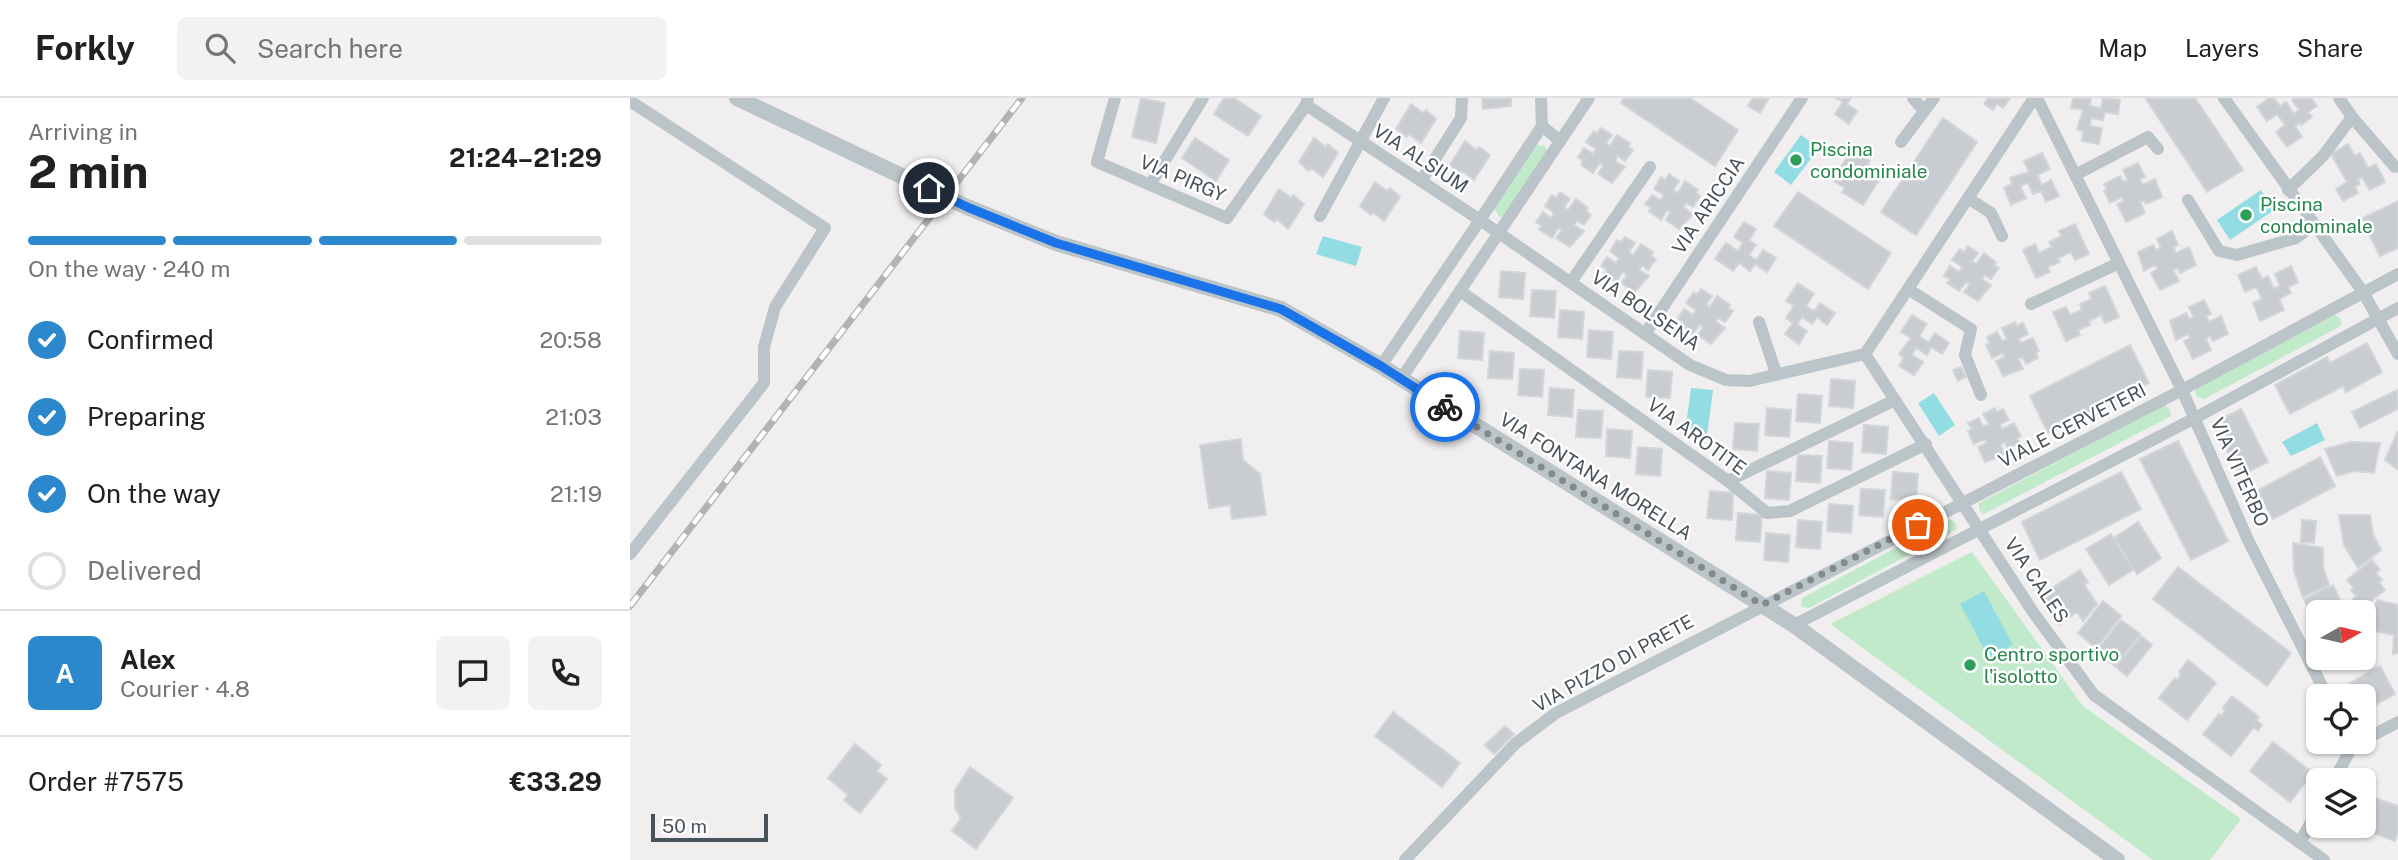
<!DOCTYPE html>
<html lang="en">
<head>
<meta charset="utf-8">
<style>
	:root { --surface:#fff; --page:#f2f2f2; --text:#202124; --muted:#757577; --line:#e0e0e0; --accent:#2b88cd }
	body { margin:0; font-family:"Public Sans",sans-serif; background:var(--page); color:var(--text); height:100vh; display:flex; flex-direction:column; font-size:26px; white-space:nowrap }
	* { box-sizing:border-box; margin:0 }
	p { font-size:23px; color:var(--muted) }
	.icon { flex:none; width:38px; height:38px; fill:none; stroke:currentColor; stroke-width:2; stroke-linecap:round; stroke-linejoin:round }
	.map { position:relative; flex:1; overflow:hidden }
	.side { display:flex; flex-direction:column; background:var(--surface); width:630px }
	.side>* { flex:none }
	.needle { width:46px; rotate:82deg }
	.buttons { position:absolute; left:1676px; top:502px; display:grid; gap:14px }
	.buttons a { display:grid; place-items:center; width:70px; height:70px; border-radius:10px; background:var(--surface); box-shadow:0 2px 5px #0004; font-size:35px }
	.scale { position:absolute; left:21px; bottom:18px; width:117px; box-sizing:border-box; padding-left:7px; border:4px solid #485359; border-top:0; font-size:19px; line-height:24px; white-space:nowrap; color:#485359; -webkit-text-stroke:5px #fff; paint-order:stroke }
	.pin { position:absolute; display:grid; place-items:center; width:60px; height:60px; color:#fff; margin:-30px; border:4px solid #fff; border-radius:50%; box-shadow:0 2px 7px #0007 }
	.courier { position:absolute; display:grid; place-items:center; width:70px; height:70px; margin:-35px; border:5px solid #1a73e8; border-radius:50%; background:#fff; color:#222; box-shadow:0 2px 9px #0007 }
	.head em { font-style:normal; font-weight:700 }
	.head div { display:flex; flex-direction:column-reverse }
	.head { display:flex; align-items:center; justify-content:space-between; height:119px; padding:0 28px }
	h1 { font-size:46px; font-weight:700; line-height:52px }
	.bar { display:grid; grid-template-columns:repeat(4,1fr); gap:10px 7px; align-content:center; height:84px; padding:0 28px }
	.bar i { height:9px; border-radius:5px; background:var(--line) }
	.bar .on { background:var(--accent) }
	.bar p { grid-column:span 4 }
	.line { display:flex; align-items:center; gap:18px; padding:0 28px; border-top:2px solid var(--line) }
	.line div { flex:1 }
	.round { display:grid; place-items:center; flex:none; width:74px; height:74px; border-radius:10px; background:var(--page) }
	ol { padding:0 28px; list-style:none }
	li { display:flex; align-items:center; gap:21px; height:77px }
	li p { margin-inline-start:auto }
	li .icon { padding:7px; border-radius:50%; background:var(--accent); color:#fff; stroke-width:4 }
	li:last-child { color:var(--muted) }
	li i { width:38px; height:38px; border:4px solid var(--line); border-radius:50% }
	header { display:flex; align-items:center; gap:42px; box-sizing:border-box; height:98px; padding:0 35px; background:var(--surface); border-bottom:2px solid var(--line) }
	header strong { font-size:33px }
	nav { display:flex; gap:38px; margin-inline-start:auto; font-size:24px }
	.search { width:490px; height:63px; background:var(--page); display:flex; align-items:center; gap:18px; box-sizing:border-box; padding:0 24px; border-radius:10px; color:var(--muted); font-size:26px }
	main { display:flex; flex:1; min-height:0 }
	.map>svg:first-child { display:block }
	.green { fill:#c0eaca }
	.water { fill:#91dde3 }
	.building { fill:#c9ccd0; stroke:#d2d5d9; stroke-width:2 }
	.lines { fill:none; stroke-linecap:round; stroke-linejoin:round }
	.minor { stroke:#bbc4c9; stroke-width:12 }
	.tertiary { stroke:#bbc4c9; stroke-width:16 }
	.rail-casing { stroke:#b1b4b7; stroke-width:7 }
	.rail { stroke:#fff; stroke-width:4.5; stroke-dasharray:13; stroke-linecap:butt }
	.done { stroke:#83898d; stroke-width:7; stroke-dasharray:0 12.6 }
	.route { stroke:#1a73e8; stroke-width:9 }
	.leisure-dot { fill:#2e9e5b; stroke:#fff; stroke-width:2.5 }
	.labels { text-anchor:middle; stroke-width:5; stroke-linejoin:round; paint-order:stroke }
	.leisure-label { font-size:19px; fill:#27864d; stroke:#fff; text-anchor:start }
	.street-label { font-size:19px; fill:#485359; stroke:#fff }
</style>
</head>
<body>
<header>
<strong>Forkly</strong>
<div class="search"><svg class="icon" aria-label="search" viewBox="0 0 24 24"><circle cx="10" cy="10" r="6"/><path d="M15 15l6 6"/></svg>Search here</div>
<nav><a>Map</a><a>Layers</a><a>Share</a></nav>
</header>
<main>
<section class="side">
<div class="head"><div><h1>2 min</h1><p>Arriving in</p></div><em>21:24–21:29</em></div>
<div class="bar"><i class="on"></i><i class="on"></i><i class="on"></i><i></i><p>On the way · 240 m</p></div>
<ol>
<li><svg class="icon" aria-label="check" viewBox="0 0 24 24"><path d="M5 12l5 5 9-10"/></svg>Confirmed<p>20:58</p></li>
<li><svg class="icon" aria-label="check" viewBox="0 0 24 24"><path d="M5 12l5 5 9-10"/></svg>Preparing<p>21:03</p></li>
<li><svg class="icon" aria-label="check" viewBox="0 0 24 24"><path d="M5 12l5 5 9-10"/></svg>On the way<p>21:19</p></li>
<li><i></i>Delivered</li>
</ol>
<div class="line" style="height:126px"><b class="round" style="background:var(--accent);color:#fff">A</b><div><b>Alex</b><p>Courier · 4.8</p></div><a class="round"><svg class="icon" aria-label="chat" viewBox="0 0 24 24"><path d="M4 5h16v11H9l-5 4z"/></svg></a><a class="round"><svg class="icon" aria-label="phone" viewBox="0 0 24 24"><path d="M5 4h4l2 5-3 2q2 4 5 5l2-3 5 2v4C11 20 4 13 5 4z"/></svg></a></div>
<div class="line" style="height:91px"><div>Order #7575</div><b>€33.29</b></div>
</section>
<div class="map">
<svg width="1768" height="762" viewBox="0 0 1768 762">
	<rect width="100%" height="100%" fill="#f0eeee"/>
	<g class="green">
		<path d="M906,47L915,48L917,54L876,117L869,119L864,110Z"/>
		<path d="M1705,217L1710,220L1712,225L1709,229L1574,301L1567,299L1565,293L1568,289Z"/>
		<path d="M1535,307L1540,312L1541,318L1354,416L1349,412V405Z"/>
		<path d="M1320,421L1325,424L1327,431L1179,510L1171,508L1172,500Z"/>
		<path d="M1342,454L1453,608L1611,721L1580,762H1523L1200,526Z"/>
	</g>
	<g class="water">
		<path d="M1171,37L1189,50L1161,87L1144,74Z"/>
		<path d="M1631,92L1644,112L1600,142L1587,122Z"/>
		<path d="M693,138L732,149L726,168L686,156Z"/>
		<path d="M1061,290L1083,292L1077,338L1055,335Z"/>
		<path d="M1304,295L1325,327L1309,338L1288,305Z"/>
		<path d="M1687,325L1695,342L1661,358L1652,344Z"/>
		<path d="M1354,493L1383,547L1359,560L1330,506Z"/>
	</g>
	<g class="building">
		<path d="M511,0L535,5L526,45L502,39Z"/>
		<path d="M594,0H604L631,18L618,38L584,16Z"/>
		<path d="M852,0H881V8L853,11Z"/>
		<path d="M994,0H1060L1108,32L1085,68L991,5Z"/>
		<path d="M1123,0H1139L1130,15L1118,8Z"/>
		<path d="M1206,0H1221L1217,6L1227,13L1219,26L1205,16L1213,4Z"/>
		<path d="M1358,0H1380L1373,10L1367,6L1363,12L1354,6Z"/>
		<path d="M1443,0H1461L1460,8L1471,10L1473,0L1490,2L1488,16L1475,14L1473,22L1461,20L1460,28L1472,30L1469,46L1452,43L1453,33L1447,32L1453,12L1441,10Z"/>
		<path d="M1518,0H1565L1613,72L1577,94L1516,1Z"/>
		<path d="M1639,0H1644L1650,8L1656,4L1664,16L1669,12L1662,2L1664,0H1681L1687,8L1678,14L1682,19L1671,27L1670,24L1665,28L1672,39L1657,49L1646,34L1655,27L1647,16L1637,23L1627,9Z"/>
		<path d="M781,6L793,15L796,12L806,21L791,45L779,36L777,39L766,31Z"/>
		<path d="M1313,20L1347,44L1286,137L1251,114Z"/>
		<path d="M971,30L982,37L976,45L980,48L987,37L1000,45L998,49L1003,52L995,63L988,58L985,63L995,69L982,85L968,76L973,68L970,65L963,75L951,67L953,63L948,59L954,50L963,56L966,51L956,44L964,33L967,36Z"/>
		<path d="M565,40L599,62L586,83L552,60Z"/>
		<path d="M684,40L696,49L698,46L708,55L693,79L681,70L679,73L669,64Z"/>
		<path d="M835,43L846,52L849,49L860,57L844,82L832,73L830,76L820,67Z"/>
		<path d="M1718,46L1725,58L1730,55L1738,70L1746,66L1755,84L1740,92L1732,79L1728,81L1730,86L1725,89L1728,95L1713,103L1706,91L1717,84L1701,56Z"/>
		<path d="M1223,51L1240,63L1238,67L1253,76L1233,107L1212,94L1215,90L1202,82Z"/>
		<path d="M1412,55L1420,71L1407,77L1412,87L1421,82L1429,98L1416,104L1411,93L1403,96L1398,85L1390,88L1396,100L1381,107L1374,90L1382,86L1380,80L1399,74L1394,63Z"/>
		<path d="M1508,65L1515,79L1510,81L1513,87L1525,81L1532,99L1516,106L1514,102L1510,104L1515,115L1496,124L1487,106L1494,103L1492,99L1480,105L1474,93L1477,92L1474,86L1490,78L1493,84L1498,82L1493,72Z"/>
		<path d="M1039,76L1049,83L1043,92L1048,95L1055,83L1068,92L1066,95L1070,98L1063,109L1056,105L1053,109L1063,116L1049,131L1036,122L1041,114L1037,112L1031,122L1019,113L1021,110L1015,106L1022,97L1030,102L1034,97L1024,91L1031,79L1035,82Z"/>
		<path d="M745,84L757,93L760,90L770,99L754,123L743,114L741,117L730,108Z"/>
		<path d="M649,91L661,100L663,97L674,106L658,131L647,121L644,124L634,116Z"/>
		<path d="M930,94L940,101L934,109L938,112L946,101L958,110L956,113L961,117L954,127L947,123L944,127L954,133L940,149L926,140L932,132L928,130L922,140L909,131L912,128L906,124L913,114L921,120L924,115L915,108L922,97L926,100Z"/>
		<path d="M1168,94L1261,155L1238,191L1144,128Z"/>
		<path d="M1768,103V150L1750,158L1731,121Z"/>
		<path d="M1114,124L1126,131L1119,142L1126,147L1119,157L1126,162L1133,152L1146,160L1137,174L1125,166L1120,173L1109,165L1103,173L1085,161L1096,145L1108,153L1113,145L1104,139Z"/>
		<path d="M1445,126L1459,156L1445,162L1441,154L1428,160L1430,164L1418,169L1420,174L1406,180L1393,152L1405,146L1409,155L1422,149L1419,144L1432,138L1429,133Z"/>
		<path d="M1542,133L1548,147L1543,149L1546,155L1559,149L1566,167L1550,175L1548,170L1543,172L1549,183L1530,192L1521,175L1528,171L1525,167L1514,173L1508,154L1523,147L1526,152L1531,150L1527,141Z"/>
		<path d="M995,139L1005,145L999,154L1003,157L1011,146L1023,154L1021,158L1026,161L1018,172L1012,167L1009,172L1019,178L1005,194L991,185L997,177L993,174L986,184L974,176L977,172L971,168L977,159L986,165L989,160L980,153L987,142L991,144Z"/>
		<path d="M1338,148L1348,155L1342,163L1346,166L1354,155L1366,164L1364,167L1369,170L1361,181L1355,177L1352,181L1361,187L1348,203L1334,194L1340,186L1336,184L1329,193L1317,185L1320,181L1314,178L1320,168L1329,174L1332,169L1322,162L1330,151L1334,154Z"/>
		<path d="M1661,168L1668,184L1658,189L1661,195L1649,201L1654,212L1630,223L1623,205L1632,201L1626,189L1615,194L1608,177L1626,169L1632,181L1638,178L1644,191L1650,188L1645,176Z"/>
		<path d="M871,173L895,175L893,201L869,199Z"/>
		<path d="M1168,185L1184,196L1176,208L1184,213L1190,205L1205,215L1197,227L1187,219L1182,226L1172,219L1167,226L1177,233L1169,246L1155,236L1163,225L1156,220L1164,208L1156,203Z"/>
		<path d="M1475,188L1489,219L1475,225L1471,217L1459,223L1460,227L1448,232L1450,237L1436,243L1423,214L1436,209L1440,217L1452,212L1450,206L1462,201L1459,195Z"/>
		<path d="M1071,191L1082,198L1076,206L1080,209L1087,198L1100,207L1098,210L1103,213L1095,224L1088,220L1086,224L1095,230L1081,246L1068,237L1073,229L1070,226L1063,236L1051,228L1053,224L1048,220L1054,211L1063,217L1066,212L1056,205L1064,194L1067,197Z"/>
		<path d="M902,192L926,193L924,220L900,218Z"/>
		<path d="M1574,202L1581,216L1576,218L1579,224L1591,218L1598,236L1583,243L1580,238L1576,241L1581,252L1563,261L1554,243L1560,240L1558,236L1546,242L1540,223L1556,215L1559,221L1564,219L1559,209Z"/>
		<path d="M930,212L954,214L952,241L928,239Z"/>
		<path d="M1282,217L1297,226L1289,238L1299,244L1305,235L1319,245L1312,256L1301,249L1297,257L1286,250L1282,257L1293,264L1284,277L1269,268L1274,260L1269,256L1281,240L1271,234Z"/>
		<path d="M1385,224L1387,228L1393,225L1398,236L1389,241L1391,245L1403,240L1409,253L1406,255L1408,260L1396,266L1393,259L1388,261L1393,271L1373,278L1366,263L1375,259L1373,255L1362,260L1356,247L1360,245L1357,239L1367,234L1372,243L1377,241L1372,230Z"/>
		<path d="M959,232L983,234L981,261L957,259Z"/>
		<path d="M830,233L854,235L852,262L828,260Z"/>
		<path d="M1737,245L1752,274L1716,294L1713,288L1660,316L1645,287L1697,259L1700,265Z"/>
		<path d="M1500,247L1519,285L1418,335L1400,298Z"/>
		<path d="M860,253L884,255L882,281L858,280Z"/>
		<path d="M989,253L1013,254L1011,281L987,279Z"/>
		<path d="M1331,269L1336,279L1328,283L1323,272Z"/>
		<path d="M890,271L914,272L912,299L888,297Z"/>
		<path d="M1018,272L1042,274L1040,300L1016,299Z"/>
		<path d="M1201,281L1225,283L1223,310L1199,308Z"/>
		<path d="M920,290L944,292L942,319L918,317Z"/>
		<path d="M1767,292L1768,311L1730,330L1722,314Z"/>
		<path d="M1168,296L1192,298L1190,325L1166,323Z"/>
		<path d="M1137,310L1161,312L1159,339L1135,337Z"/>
		<path d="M1365,310L1367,314L1373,311L1379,322L1370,326L1372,331L1384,325L1391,338L1387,340L1390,345L1378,351L1375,344L1370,346L1375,357L1355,364L1348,349L1357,345L1355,341L1344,346L1338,333L1342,331L1338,325L1349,320L1353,329L1359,326L1353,316Z"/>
		<path d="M1611,311L1638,364L1610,378L1583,325Z"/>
		<path d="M948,312L973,313L971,340L946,339Z"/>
		<path d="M1105,325L1129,326L1127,353L1103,351Z"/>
		<path d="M1234,327L1258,329L1256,356L1232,354Z"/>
		<path d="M977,331L1002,333L1000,360L976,358Z"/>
		<path d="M1768,333V372L1755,362Z"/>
		<path d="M611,341L613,362L630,376L636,417L602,421L600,407L579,410L570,347Z"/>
		<path d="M1199,343L1223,345L1221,372L1197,370Z"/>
		<path d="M1548,343L1598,443L1561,462L1510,361Z"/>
		<path d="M1721,344L1750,345L1744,375L1723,373L1707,378L1695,351Z"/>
		<path d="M1008,349L1032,351L1030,378L1006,376Z"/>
		<path d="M1168,357L1192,358L1190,385L1166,383Z"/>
		<path d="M1690,359L1705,388L1643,421L1627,393Z"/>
		<path d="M1137,373L1161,375L1159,402L1135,400Z"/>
		<path d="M1263,374L1288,376L1286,403L1261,401Z"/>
		<path d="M1491,374L1511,411L1410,462L1392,424Z"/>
		<path d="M1231,391L1255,392L1253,419L1229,417Z"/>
		<path d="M1080,393L1103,395L1102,422L1077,420Z"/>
		<path d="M1199,406L1223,408L1221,435L1197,433Z"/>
		<path d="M1108,415L1132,417L1130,444L1106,442Z"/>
		<path d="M1709,417H1740L1743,437L1751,452L1728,470L1714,447Z"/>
		<path d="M1168,422L1192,424L1190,451L1166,449Z"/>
		<path d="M1672,422L1686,423L1684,445L1671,444Z"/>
		<path d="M1508,424L1531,460L1507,476L1484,440Z"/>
		<path d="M1136,435L1160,437L1158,464L1134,462Z"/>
		<path d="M1481,436L1503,472L1479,487L1456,451Z"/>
		<path d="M1663,445L1693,450V469L1699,487L1673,499L1664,473Z"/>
		<path d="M1742,462L1750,472L1746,475L1752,482L1749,484L1755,492L1731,511L1723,501L1726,498L1721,492L1724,490L1717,482Z"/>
		<path d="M1548,469L1661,555L1637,588L1523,501Z"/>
		<path d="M1450,472L1458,484L1454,486L1467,506L1453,523L1447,514L1429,527L1410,498Z"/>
		<path d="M1703,487L1716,514H1689V533L1674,501Z"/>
		<path d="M1747,502L1768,507V555L1763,556L1764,537L1738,532Z"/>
		<path d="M1473,503L1491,518L1466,550L1448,535Z"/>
		<path d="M1491,522L1510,536L1485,568L1466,554Z"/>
		<path d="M1511,538L1522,547L1497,578L1486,569Z"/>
		<path d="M1558,562L1586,585L1557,622L1529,600L1545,580L1547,582L1551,576L1549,574Z"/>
		<path d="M1750,568L1765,596L1734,613V598H1721L1715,588Z"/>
		<path d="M1602,598L1629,619L1626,622L1632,627L1628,633L1624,629L1601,658L1573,636L1589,616L1591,618L1595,612L1593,610Z"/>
		<path d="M763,614L830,665L812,689L745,638Z"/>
		<path d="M875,628L884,636L864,656L855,647Z"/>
		<path d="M1643,644L1683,675L1660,704L1620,673Z"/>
		<path d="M225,646L251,667L247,673L257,681L230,715L214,702L218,697L198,680Z"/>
		<path d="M340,669L383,700L346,751L322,733L331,720L325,710V692Z"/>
		<path d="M1734,696L1768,708V733L1765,743L1723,728H1734Z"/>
	</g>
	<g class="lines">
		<g class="minor">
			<path d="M485,0L467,64L597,120L676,7L678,0"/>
			<path d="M911,0L912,28L930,43"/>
			<path d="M1283,0L1294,13"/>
			<path d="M1407,0L1552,292L1618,442L1697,598"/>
			<path d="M1594,0L1733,194L1768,256"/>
			<path d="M1709,0L1722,19"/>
			<path d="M0,3L195,130L145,209L134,249V285L0,456"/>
			<path d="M676,7L850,122L912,28"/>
			<path d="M1271,44L1304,0"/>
			<path d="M1445,77L1518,39L1528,51"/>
			<path d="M791,83L831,20L832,0"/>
			<path d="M520,87L573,0"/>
			<path d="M1658,92L1693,58L1722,19L1765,69"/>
			<path d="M1338,100L1361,115L1372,138"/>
			<path d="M1558,102L1589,153L1607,157L1666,140L1684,127"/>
			<path d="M690,118L754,0"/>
			<path d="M941,184L1020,69"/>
			<path d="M1278,191L1341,231L1335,257L1351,297"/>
			<path d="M830,193L1098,383L1137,415L1160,413L1296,346"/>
			<path d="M1401,206L1489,165"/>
			<path d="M1129,224L1146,275"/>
			<path d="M1015,236L1172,0"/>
			<path d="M1235,256L1403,514L1464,597L1694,762"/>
			<path d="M1235,256L1404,0"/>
			<path d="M751,268L850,122L1060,267L1096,282L1119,283L1235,256"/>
			<path d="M771,281L959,0"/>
			<path d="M1098,383L1265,302"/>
			<path d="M1164,527L1565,320L1768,210"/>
			<path d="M1734,642L1768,624"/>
			<path d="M1704,682L1722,649L1731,644"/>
			<path d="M1670,744L1689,710"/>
			<path d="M775,762L886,645L926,615L1552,292L1768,176"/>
		</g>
		<path class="tertiary" d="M107,0L337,109L426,145L651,211L751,268L1164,527L1487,762"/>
		<g class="rail-casing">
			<path id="rail" d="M0,508L392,0"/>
		</g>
		<use href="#rail" class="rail"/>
	</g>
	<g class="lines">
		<path class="done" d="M815,309L1132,507L1288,427"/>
		<path class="route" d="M299,90L337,109L426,145L651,211L751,268L815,309"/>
	</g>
	<g class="leisure-dot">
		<circle cx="1166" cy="62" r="7"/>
		<circle cx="1616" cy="117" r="7"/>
		<circle cx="1340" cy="567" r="7"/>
	</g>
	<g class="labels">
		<g class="leisure-label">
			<text x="1180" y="58">Piscina<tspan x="1180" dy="22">condominiale</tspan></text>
			<text x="1630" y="113">Piscina<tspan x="1630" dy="22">condominale</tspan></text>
			<text x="1354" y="563">Centro sportivo<tspan x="1354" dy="22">l'isolotto</tspan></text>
		</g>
		<g class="street-label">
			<text transform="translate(791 60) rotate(33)" y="7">VIA ALSIUM</text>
			<text transform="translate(553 80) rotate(23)" y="7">VIA PIRGY</text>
			<text transform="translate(1078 107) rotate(-56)" y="7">VIA ARICCIA</text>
			<text transform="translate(1016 212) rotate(34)" y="7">VIA BOLSENA</text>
			<text transform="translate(1442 327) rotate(-27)" y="7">VIALE CERVETERI</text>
			<text transform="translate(1067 338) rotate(36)" y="7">VIA AROTITE</text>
			<text transform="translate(1610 374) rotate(66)" y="7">VIA VITERBO</text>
			<text transform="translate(966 378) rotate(32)" y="7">VIA FONTANA MORELLA</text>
			<text transform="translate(1407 482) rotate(56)" y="7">VIA CALES</text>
			<text transform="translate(983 565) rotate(-29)" y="7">VIA PIZZO DI PRETE</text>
		</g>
	</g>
</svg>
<div class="buttons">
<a><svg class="needle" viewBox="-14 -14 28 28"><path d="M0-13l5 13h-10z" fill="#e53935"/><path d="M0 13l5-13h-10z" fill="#757577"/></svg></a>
<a><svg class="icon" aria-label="locate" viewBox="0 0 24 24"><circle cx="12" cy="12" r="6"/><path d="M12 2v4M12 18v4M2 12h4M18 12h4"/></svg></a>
<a><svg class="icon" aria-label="layers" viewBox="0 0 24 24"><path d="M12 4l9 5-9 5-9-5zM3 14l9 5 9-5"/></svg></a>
</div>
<div class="scale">50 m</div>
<div class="pin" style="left:1288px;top:427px;background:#ea580c"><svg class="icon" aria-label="bag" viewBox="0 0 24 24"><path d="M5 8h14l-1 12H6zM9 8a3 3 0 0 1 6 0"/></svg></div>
<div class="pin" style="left:299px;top:90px;background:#1f2937"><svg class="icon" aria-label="home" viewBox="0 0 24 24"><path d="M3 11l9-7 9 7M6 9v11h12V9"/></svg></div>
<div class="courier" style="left:815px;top:309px"><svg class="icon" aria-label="bike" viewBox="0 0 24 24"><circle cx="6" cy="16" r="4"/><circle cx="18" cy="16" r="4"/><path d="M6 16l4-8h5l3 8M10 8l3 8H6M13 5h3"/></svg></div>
</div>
</main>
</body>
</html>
